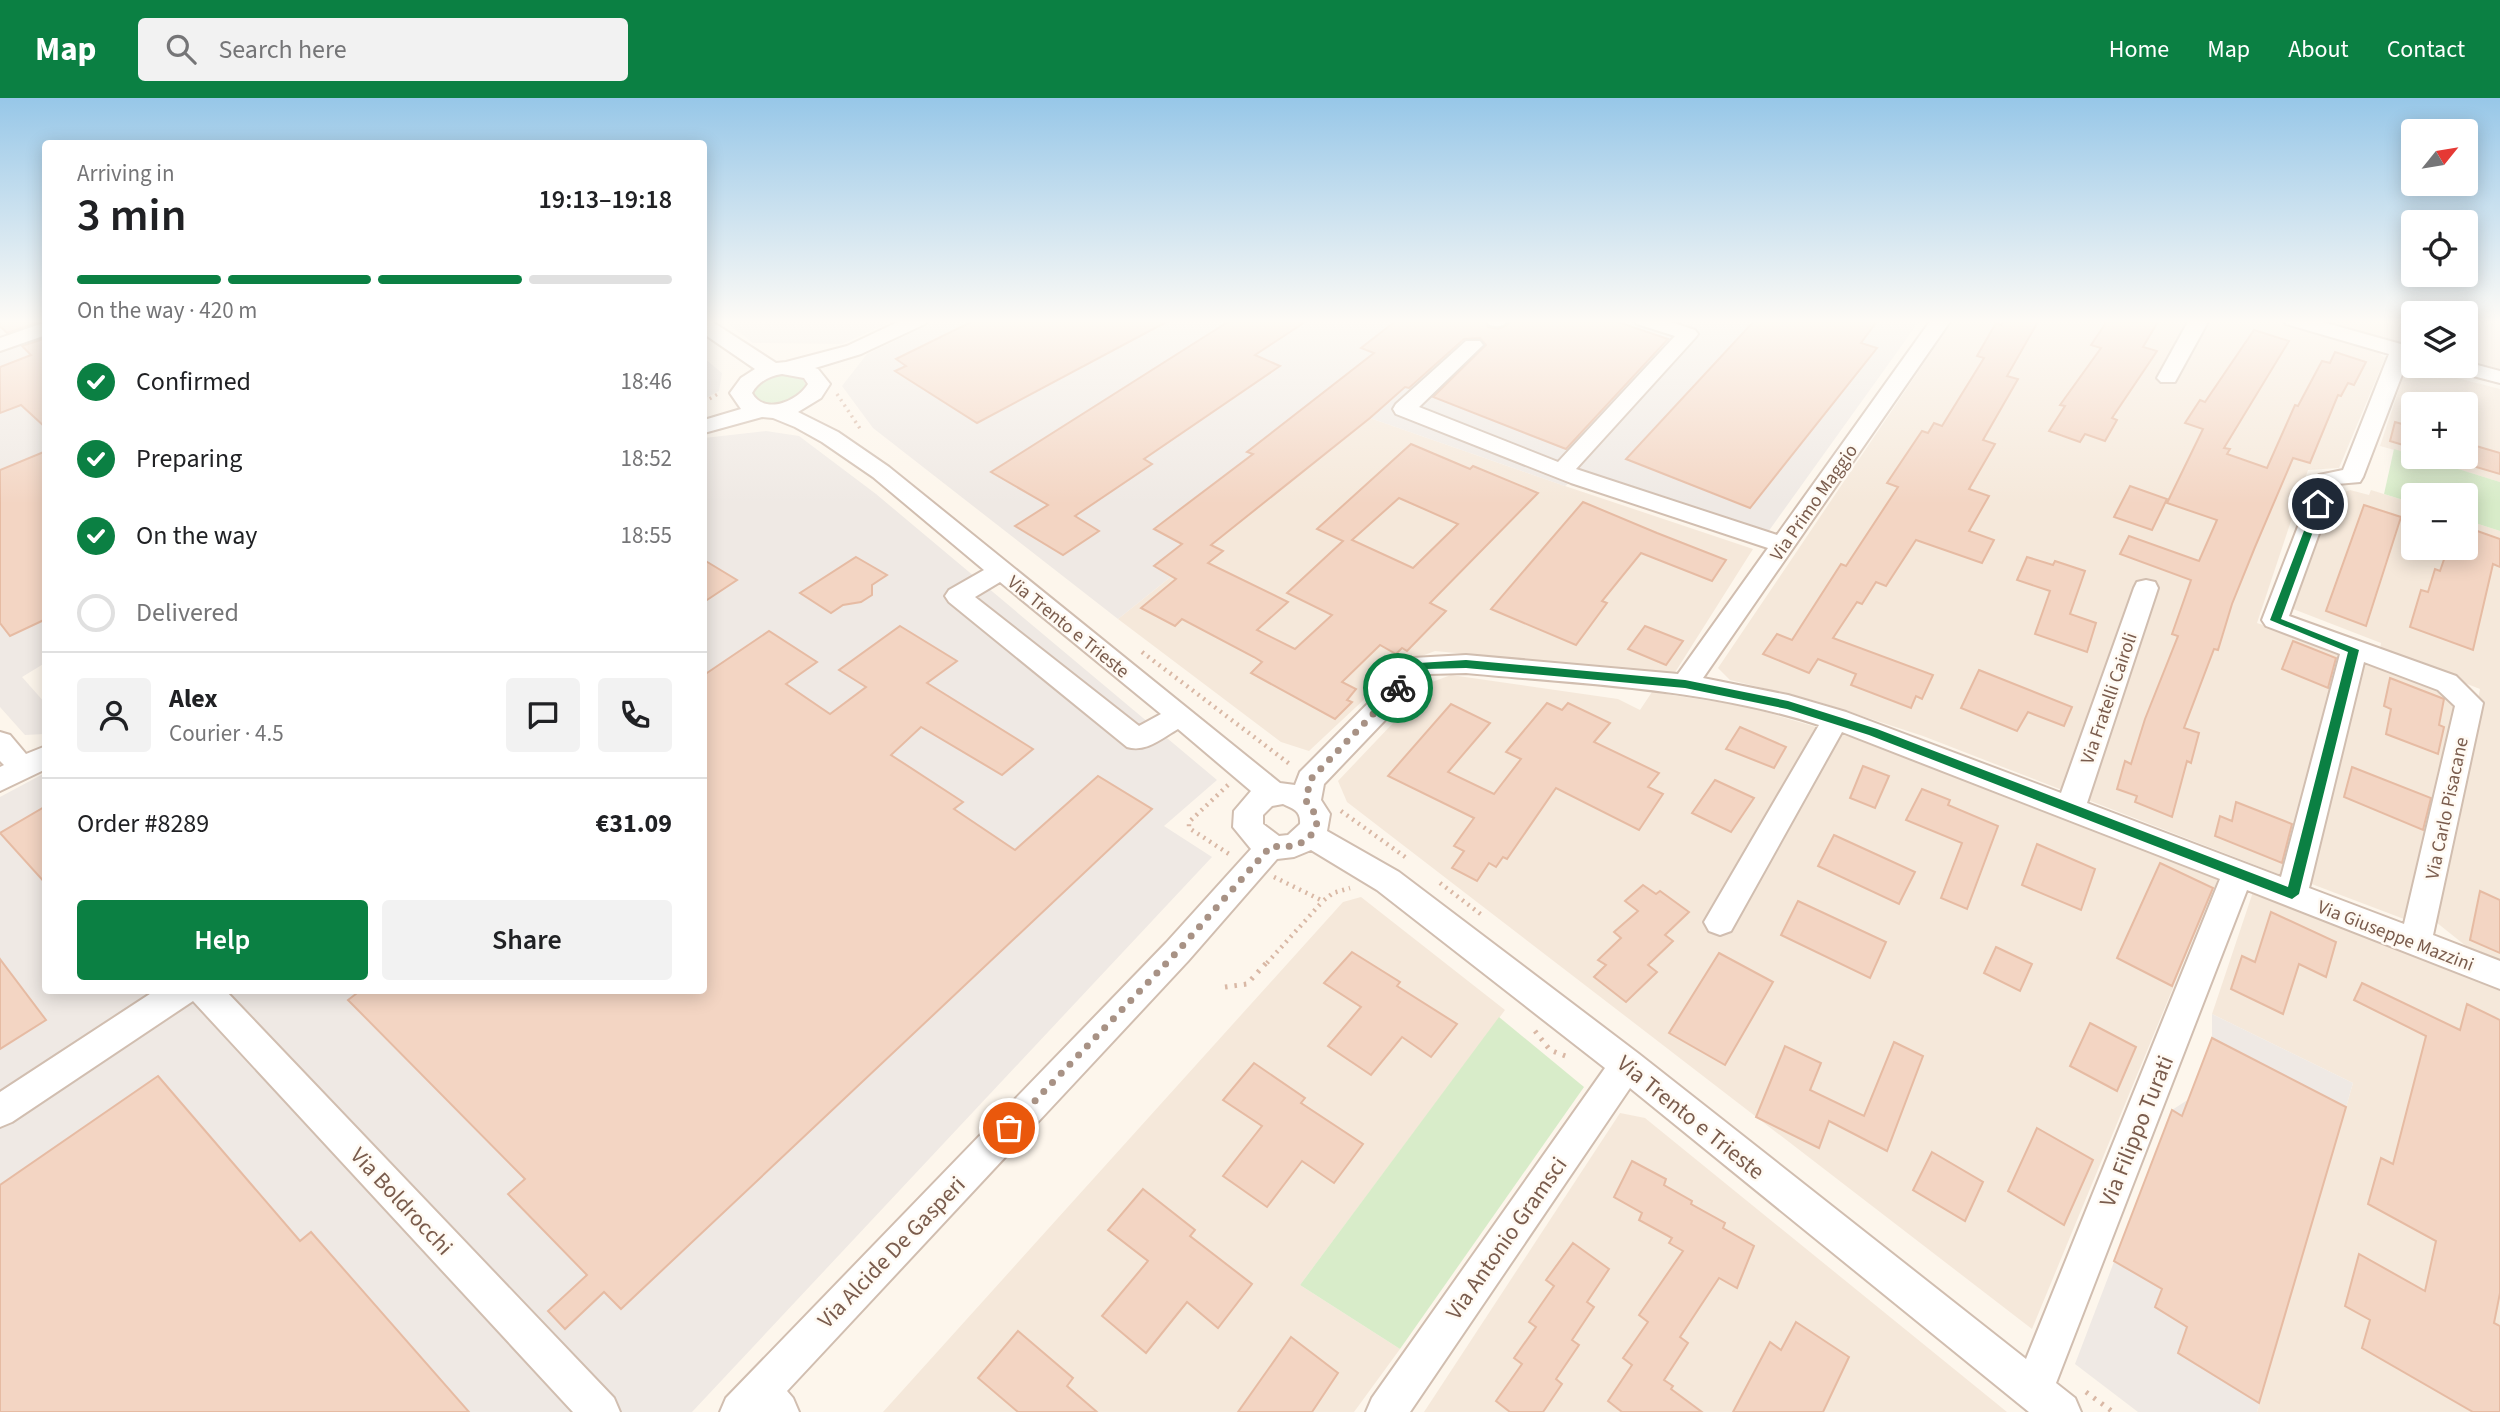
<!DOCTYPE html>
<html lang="en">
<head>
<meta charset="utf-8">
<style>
	:root { --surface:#fff; --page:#f2f2f2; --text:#202124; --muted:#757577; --line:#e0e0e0; --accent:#0b8043 }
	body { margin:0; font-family:"Source Sans 3",sans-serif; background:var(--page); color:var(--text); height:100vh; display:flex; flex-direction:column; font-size:26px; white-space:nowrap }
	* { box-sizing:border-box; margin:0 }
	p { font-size:23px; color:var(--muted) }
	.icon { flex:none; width:38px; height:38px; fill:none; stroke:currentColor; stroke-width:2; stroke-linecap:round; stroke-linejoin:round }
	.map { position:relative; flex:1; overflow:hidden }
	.side { position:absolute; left:42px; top:42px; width:665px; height:854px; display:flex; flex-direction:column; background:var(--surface); border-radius:7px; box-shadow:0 4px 18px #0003 }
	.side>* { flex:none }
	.needle { width:46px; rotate:60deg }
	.buttons { position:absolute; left:2401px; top:21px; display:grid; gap:14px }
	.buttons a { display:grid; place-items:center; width:77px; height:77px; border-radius:7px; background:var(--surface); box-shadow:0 4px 18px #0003; font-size:35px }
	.pin { position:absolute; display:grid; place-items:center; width:60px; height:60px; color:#fff; margin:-30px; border:4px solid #fff; border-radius:50%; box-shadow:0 2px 7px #0007 }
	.courier { position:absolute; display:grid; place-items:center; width:70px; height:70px; margin:-35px; border:5px solid #0b8043; border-radius:50%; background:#fff; color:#222; box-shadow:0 2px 9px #0007 }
	.overview em { font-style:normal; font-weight:600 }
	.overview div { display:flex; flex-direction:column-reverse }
	.overview { display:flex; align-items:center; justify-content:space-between; height:119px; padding:0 35px }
	h1 { font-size:46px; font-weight:600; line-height:52px }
	.bar { display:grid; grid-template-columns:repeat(4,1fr); gap:10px 7px; align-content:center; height:84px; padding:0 35px }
	.bar i { height:9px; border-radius:5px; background:var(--line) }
	.bar .on { background:var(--accent) }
	.bar p { grid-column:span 4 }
	.line { display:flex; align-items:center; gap:18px; padding:0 35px; border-top:2px solid var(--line) }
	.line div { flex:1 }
	.round { display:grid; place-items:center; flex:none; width:74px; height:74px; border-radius:7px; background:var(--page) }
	ol { padding:0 35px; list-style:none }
	li { display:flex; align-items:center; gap:21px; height:77px }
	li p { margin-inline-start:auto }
	li .icon { padding:7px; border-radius:50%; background:var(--accent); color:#fff; stroke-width:4 }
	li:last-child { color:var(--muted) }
	li i { width:38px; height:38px; border:4px solid var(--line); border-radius:50% }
	.action { display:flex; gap:14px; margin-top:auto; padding:14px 35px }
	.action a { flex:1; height:80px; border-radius:7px; background:var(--accent); color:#fff; font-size:28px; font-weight:600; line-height:80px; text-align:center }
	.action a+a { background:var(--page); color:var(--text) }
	header { display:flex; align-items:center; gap:42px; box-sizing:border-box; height:98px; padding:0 35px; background:var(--accent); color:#fff }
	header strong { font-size:33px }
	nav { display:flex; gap:38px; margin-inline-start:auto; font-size:24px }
	.search { width:490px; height:63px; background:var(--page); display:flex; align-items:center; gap:18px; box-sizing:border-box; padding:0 24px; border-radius:7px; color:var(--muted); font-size:26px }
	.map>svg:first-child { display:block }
	.residential { fill:#f5e8da }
	.industrial { fill:#efe9e4 }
	.green { fill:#d8ecc9 }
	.building { fill:#f3d5c3; stroke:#e6bba3; stroke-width:2; fill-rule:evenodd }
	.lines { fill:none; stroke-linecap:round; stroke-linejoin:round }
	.minor-casing { stroke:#d1beb0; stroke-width:4 }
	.path-far2 { stroke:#d9b8a5; stroke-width:3.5; stroke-dasharray:2 4.5; stroke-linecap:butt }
	.path-far1 { stroke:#d9b8a5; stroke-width:4.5; stroke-dasharray:2 5; stroke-linecap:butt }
	.path { stroke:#d9b8a5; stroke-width:5; stroke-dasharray:2.5 7; stroke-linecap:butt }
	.minor { fill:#fff; fill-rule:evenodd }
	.route { fill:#0b8043 }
	.done { stroke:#a89285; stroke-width:7; stroke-dasharray:0 12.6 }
	.labels { text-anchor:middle; stroke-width:5; stroke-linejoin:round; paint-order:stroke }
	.street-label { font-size:19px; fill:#7a5c4d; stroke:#fffaf3 }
	.near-street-label { font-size:23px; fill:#7a5c4d; stroke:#fffaf3 }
</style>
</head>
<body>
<header>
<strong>Map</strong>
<div class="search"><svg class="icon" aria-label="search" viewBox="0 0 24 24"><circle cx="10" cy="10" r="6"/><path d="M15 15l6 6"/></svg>Search here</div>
<nav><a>Home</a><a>Map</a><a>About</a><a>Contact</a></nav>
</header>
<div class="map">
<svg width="2500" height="1314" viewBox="0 0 2500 1314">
	<rect width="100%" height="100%" fill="#fdf6ec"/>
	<g class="residential">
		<path d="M1953,222H2270L2376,252L2385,260L2339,370L2308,372L2257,525L2342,554L2286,779L1923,638L1816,603L1730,582L1718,570Z"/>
		<path d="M2317,222H2413V248Z"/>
		<path d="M2466,222H2500V272L2466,263Z"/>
		<path d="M2407,267L2500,291V384L2418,359H2466V306H2413V357L2380,348Z"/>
		<path d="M1370,320L1565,388L1753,451L1674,576L1435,553L1403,565L1309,653L1281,644L1118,521Z"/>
		<path d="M2350,392L2369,397L2371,392L2413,405V450H2466V422L2500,433V862L2466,848L2436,824L2480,591L2380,552L2381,545L2288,509L2337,397Z"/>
		<path d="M2364,561L2445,590L2459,604L2404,821L2309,785Z"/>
		<path d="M1451,577L1618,601L1640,612L1652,594L1745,608L1857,641L2218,781L2032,1231L1347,704L1338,683L1432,584Z"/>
		<path d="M2253,794L2500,887V1314H2257L2353,985L2212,916Z"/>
		<path d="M1361,799L1505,912L1300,1187L1400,1251L1354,1314H883L1343,804Z"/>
		<path d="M1620,1015L1645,1020L2007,1314H1424Z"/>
	</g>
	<g class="industrial">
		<path d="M723,222H895L842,246L753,245Z"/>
		<path d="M938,222H1920L1768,434L1585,373L1565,388L1370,320L1118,521L873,330L842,288L867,256Z"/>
		<path d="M45,237V565L22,579L45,605V636L25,637L0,609V255Z"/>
		<path d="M704,260L722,275L719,293L704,301Z"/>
		<path d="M766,333L799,338L876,396L1217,682L1164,728L1212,759L692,1314H0V699L45,675L46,892H704V340Z"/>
		<path d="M2212,916L2353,985L2257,1314H2138L2075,1266L2172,1012L2189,1001L2212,940Z"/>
	</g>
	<g class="green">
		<path d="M778,277L802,280L806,287L805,293C788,304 769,315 751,299V290L765,280Z"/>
		<path d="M2394,351L2500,384V433L2466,422V397H2413V405L2384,396Z"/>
		<path d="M1499,919L1584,989L1400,1251L1300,1187Z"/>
	</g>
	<g class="building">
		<path d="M0,222H44L7,235L0,228Z"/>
		<path d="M975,222H1170L977,325L895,273L906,268L896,261Z"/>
		<path d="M1231,222H1308L1255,257L1280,268L1144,361L1152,366L1075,418L1099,433L1063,457L1015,428L1048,407L991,374Z"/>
		<path d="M1397,222H1485L1488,229L1498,231L1506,228L1511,222H1612L1668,241L1566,351L1433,299L1486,247L1480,240L1464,241L1409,290L1405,289L1370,320L1211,447L1223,453L1208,465L1288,504L1257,532L1295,551L1332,517L1287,495L1343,443L1317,431L1411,346L1470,371L1473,368L1538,395L1430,505L1446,513L1407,553L1402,550L1396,556L1380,547L1342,584L1356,591L1347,602L1352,604L1335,621L1251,575L1262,564L1254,559L1182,521L1175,528L1141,510L1176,481L1154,468L1182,446L1154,431L1253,356L1247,354L1374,255L1361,250ZM1399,400L1458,426L1413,470L1352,442Z"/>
		<path d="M1755,222H1878L1861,245L1877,250L1750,410L1626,361Z"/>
		<path d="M2004,222H2039L2007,278L2018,281L1983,342L1995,346L1969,391L1989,398L1969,433L1994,442L1982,465L1916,442L1886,488L1876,484L1862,506L1857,504L1833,540L1933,577L1922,601L1916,598L1911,610L1851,587L1856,576L1818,561L1809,575L1763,556L1777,536L1792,542L1841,466L1846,468L1898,389L1887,385L1922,333L1928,335L1934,325L1942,328L1984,260L1977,258L1996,225L2001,227Z"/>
		<path d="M2108,222H2159L2143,249L2157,253L2112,320L2117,322L2105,343L2085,336L2080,344L2049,333L2065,308L2060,307L2101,250L2091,247Z"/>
		<path d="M2254,232L2289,243L2224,350L2230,351L2227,356L2267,370L2295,307L2298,308L2322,263L2330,265L2335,254L2366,264L2354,287L2348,285L2341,298L2338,297L2310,365L2293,360L2255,449L2232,506L2218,552L2214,551L2184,630L2199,635L2191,665L2187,663L2172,719L2135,704L2137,698L2117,691L2125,663L2131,666L2145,621L2178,538L2172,536L2191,482L2120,456L2129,438L2199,463L2217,422L2167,405L2203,331L2185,325L2200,302L2205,304Z"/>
		<path d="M46,240V330L21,307L0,315V269L31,257L22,248Z"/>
		<path d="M2395,324L2413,329V350L2390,343Z"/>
		<path d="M2466,345L2500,355V376L2466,366Z"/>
		<path d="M46,353V521L10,538L0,525V372Z"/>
		<path d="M2130,388L2167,401L2152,432L2114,419Z"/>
		<path d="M1583,404L1657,435L1726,462L1712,483L1641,455L1602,503L1607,505L1576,547L1491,511Z"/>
		<path d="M2364,407L2401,419L2366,528L2326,513Z"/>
		<path d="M2466,429L2500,441V469L2493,466L2473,552L2410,529L2421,492L2428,494L2435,471L2440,473L2448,450H2466Z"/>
		<path d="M856,459L887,477L872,487V497L861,504L843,507L831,515L800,495Z"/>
		<path d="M2027,459L2053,467L2055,463L2085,473L2070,516L2096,525L2087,554L2035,536L2050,493L2017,482Z"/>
		<path d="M704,462L737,482L704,504Z"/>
		<path d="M900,528L957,563L927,585L1033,651L1002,677L921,629L891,657L963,704L954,711L1015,752L1098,678L1152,711L621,1211L604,1194L565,1231L548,1213L587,1177L508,1096L525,1081L348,902L361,892H704V577L769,533L817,564L786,586L830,616L866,589L839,572Z"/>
		<path d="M1645,528L1683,543L1666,567L1628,551Z"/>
		<path d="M2293,543L2336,560L2328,590L2282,571Z"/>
		<path d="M1979,572L2072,609L2064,628L2028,614L2017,633L1961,610Z"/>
		<path d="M2390,580L2444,601L2439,627L2444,629L2438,656L2386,636L2391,611L2384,608Z"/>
		<path d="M1547,605L1562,612L1568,605L1610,625L1594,644L1659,675L1648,689L1663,696L1639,732L1556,690L1507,761L1503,759L1496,769L1489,765L1477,783L1452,770L1464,753L1454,748L1474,720L1388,678L1451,606L1490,625L1448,674L1494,696L1521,661L1506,654Z"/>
		<path d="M1740,629L1786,649L1774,670L1726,651Z"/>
		<path d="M1863,668L1889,678L1875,710L1850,700Z"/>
		<path d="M2352,669L2431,700L2423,732L2344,699Z"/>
		<path d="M1715,682L1754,700L1731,734L1692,715Z"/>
		<path d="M1922,691L1950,702L1948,707L1998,728L1967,811L1941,800L1962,745L1906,722Z"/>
		<path d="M2236,704L2292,726L2282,765L2215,738L2220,718L2232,723Z"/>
		<path d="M46,708V786L0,735Z"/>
		<path d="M1834,737L1915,774L1899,806L1818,768Z"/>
		<path d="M2037,746L2095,771L2081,812L2022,787Z"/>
		<path d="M2160,765L2213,790L2172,888L2117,860Z"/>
		<path d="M1643,787L1656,796L1660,793L1689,814L1665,837L1673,843L1648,867L1657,874L1626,904L1594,879L1606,867L1598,862L1621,840L1614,834L1638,813L1625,803Z"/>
		<path d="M2480,793L2500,802V855L2470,842Z"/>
		<path d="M1798,803L1886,844L1870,880L1781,837Z"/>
		<path d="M2271,814L2336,844L2326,879L2299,866L2283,916L2231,891L2242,858L2255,864Z"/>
		<path d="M1996,849L2032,866L2020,893L1984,875Z"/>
		<path d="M1352,854L1400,884L1397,888L1457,926L1431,959L1402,939L1371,977L1328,948L1361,909L1324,885Z"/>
		<path d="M1719,855L1773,884L1725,967L1669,935Z"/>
		<path d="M0,861L46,922L0,951Z"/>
		<path d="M2362,885L2460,932L2467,906L2500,922V1195L2494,1225L2500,1228V1314H2473L2362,1250L2370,1222L2345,1208L2359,1156L2425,1193L2436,1143L2368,1106L2381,1060L2393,1066L2426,938L2354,902Z"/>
		<path d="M2090,925L2136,949L2117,993L2070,968Z"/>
		<path d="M2212,940L2346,1009L2259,1305L2178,1255L2187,1229L2155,1209L2162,1191L2114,1163L2172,1012L2182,1018Z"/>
		<path d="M1894,944L1923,958L1887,1053L1829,1023L1819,1050L1756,1019L1785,948L1821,965L1810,992L1864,1018Z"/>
		<path d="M1254,965L1305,1000L1301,1005L1363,1046L1334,1085L1302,1063L1267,1109L1223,1078L1262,1028L1223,1002Z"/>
		<path d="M158,978L300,1143L311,1134L469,1314H0V1087Z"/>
		<path d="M2037,1030L2093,1062L2064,1127L2008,1093Z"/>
		<path d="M1932,1054L1983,1084L1965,1123L1913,1092Z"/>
		<path d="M1632,1063L1666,1081L1664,1087L1692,1103L1691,1106L1725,1125L1723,1130L1754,1148L1737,1190L1719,1180L1680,1239L1688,1245L1664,1282L1673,1288L1671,1291L1702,1314H1622L1608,1303L1632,1267L1623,1260L1648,1224L1639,1217L1683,1153L1669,1145L1672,1140L1639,1122L1642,1115L1614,1099Z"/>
		<path d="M1143,1091L1195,1132L1190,1138L1252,1186L1218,1230L1187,1204L1146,1255L1102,1218L1148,1163L1108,1132Z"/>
		<path d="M1573,1145L1609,1171L1587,1204L1594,1209L1572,1242L1579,1247L1556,1281L1562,1286L1543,1314H1510L1496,1303L1522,1266L1514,1260L1536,1229L1529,1224L1554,1188L1546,1182Z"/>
		<path d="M1796,1224L1849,1259L1823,1314H1733L1770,1244L1781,1252Z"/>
		<path d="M1018,1233L1073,1280L1067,1288L1097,1314H1018L978,1280Z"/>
		<path d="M1291,1239L1338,1275L1312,1314H1238Z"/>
	</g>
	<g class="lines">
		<g class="minor-casing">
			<g id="minor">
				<path d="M704,222L711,223L776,265L786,264L847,248L902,222H928L925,226L861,256L815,270L818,271L830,286L821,300L798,314L838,334L889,369L1280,685L1295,687L1300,674L1413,560L1466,557L1678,576L1768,450L1571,385L1396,316L1393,311L1396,306L1466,243H1480L1483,247L1419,309L1558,364L1675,238L1637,226L1634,222H1665L1695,232L1698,236L1695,240L1576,371L1777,437L1931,222H1951L1703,580L1788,597L1846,614L2061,695L2134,490L2137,484L2146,482L2155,484L2158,490L2087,705L2281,779L2340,556L2266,528L2262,522L2316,382L2319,377L2343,372L2389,256L2286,226L2283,222H2315L2408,248L2413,250V262L2408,261L2363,379L2360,384L2337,386L2289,518L2456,578L2483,605L2433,837L2500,863V891L2247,792L2056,1285L2075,1300L2081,1314H2029L1630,990L1410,1314H1366L1372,1300L1605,970L1377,792L1311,752L1294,759L1277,761L1188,863L787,1293L793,1300L799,1314H720L726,1300L1166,845L1251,751L1233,729L1234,713L1251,693L1178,631C1162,640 1146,655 1127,649L949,504L945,498L949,492L984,472L873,379L822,344L795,329L773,320L762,319L704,335V322L741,311L730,295L741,280L755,271L704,236ZM782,276L804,280L808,286C797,304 764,317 752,295C758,284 769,278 782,276ZM1000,484L1161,616L1139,628L975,499ZM2364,564L2438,592L2455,608L2404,826L2309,790ZM1466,575C1584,586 1705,590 1819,627L1704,824L1709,833L1720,837L1731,833L1842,634L2220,781L2026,1261L1639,956L1399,774L1327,733L1330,716L1321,702L1324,686L1429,576ZM1283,706C1294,711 1301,713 1300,726L1288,737L1279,738L1263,726V717L1272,708Z"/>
				<path d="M1508,222C1503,229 1498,229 1490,227L1487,223Z"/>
				<path d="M2189,222H2209L2175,284H2161L2157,280Z"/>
				<path d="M46,224V237L0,253V240Z"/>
				<path d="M2466,264L2500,273V285L2450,272L2447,268H2466Z"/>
				<path d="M0,634L10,637L26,656L46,648V671L0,693V669L4,667L0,663Z"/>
				<path d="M156,892H225L614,1300L620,1314H573L193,903L12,1024L0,1029V994Z"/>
			</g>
		</g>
		<g class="path-far2">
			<path d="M837,296L861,332"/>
			<path d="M704,304L718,296"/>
		</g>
		<g class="path-far1">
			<path d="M1142,554L1291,667"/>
			<path d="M1228,687L1189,724V730L1229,756"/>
			<path d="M1341,713L1408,761"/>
			<path d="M1274,779L1323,803L1333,795L1350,790"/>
			<path d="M1440,785L1483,818"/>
			<path d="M1267,865L1323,803"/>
		</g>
		<g class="path">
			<path d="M1225,889L1247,886L1268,863"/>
			<path d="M1535,933L1550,952L1568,959"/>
			<path d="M2086,1294L2113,1314"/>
		</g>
		<use href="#minor" class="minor"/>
	</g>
	<linearGradient id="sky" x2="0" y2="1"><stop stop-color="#97c7e8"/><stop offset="0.55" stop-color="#fefbf6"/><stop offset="1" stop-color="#fefbf6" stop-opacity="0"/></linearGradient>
	<rect width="2500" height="406" fill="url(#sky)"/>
	<path class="route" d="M2315,404L2323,406L2281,521L2359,552L2299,796L2292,801L1869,637L1787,611L1685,590L1466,570L1425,571L1402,593L1398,594L1392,590L1419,565L1466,562L1685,582L1788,603L1877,631L2288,789L2348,554L2270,522Z"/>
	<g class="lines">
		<path class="done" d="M1009,1030L1177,854L1271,748C1291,751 1312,746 1317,724L1312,709L1306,703L1310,682L1398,590"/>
	</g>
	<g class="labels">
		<g class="street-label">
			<text transform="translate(1813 404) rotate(-55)" y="7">Via Primo Maggio</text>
			<text transform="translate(1069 528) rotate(39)" y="7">Via Trento e Trieste</text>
			<text transform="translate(2108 600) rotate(-71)" y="7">Via Fratelli Cairoli</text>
			<text transform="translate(2446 710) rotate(-78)" y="7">Via Carlo Pisacane</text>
			<text transform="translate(2396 837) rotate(21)" y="7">Via Giuseppe Mazzini</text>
		</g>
		<g class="near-street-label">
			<text transform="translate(1691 1019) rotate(39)" y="8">Via Trento e Trieste</text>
			<text transform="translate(2136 1033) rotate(-68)" y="8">Via Filippo Turati</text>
			<text transform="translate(402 1103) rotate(47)" y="8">Via Boldrocchi</text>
			<text transform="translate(1506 1140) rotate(-55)" y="8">Via Antonio Gramsci</text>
			<text transform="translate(891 1154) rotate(-46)" y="8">Via Alcide De Gasperi</text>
		</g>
	</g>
</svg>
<div class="buttons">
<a><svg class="needle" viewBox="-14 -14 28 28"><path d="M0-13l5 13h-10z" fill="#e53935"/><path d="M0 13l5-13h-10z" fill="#757577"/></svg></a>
<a><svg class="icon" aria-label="locate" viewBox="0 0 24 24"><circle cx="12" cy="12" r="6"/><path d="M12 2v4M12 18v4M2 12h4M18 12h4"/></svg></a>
<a><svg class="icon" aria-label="layers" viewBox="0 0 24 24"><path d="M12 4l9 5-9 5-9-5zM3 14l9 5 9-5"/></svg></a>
<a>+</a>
<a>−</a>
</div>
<div class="pin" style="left:1009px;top:1030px;background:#ea580c"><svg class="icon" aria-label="bag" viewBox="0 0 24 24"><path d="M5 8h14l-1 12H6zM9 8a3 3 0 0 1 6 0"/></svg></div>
<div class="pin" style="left:2318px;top:406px;background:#1f2937"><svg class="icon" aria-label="home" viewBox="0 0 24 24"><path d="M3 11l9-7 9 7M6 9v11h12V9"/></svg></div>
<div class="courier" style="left:1398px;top:590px"><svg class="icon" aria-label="bike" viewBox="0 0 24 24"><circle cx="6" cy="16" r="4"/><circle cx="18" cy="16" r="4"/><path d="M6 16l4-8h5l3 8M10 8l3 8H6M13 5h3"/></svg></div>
<section class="side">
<div class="overview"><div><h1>3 min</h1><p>Arriving in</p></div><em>19:13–19:18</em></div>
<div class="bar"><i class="on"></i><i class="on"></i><i class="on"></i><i></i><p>On the way · 420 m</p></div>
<ol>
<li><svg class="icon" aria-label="check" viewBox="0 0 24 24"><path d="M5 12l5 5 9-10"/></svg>Confirmed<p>18:46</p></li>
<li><svg class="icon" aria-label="check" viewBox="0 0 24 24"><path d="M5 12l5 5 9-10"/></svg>Preparing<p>18:52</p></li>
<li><svg class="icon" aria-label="check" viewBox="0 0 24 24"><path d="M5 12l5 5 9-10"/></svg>On the way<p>18:55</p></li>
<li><i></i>Delivered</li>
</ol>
<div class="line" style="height:126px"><a class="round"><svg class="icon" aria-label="person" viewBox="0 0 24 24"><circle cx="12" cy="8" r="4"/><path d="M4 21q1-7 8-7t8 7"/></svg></a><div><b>Alex</b><p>Courier · 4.5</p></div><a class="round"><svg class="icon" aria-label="chat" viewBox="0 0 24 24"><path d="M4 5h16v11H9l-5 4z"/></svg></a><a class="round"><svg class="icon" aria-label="phone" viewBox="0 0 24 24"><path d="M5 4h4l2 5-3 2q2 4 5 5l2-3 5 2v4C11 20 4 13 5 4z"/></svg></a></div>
<div class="line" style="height:91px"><div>Order #8289</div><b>€31.09</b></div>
<div class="action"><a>Help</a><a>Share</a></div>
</section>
</div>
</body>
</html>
